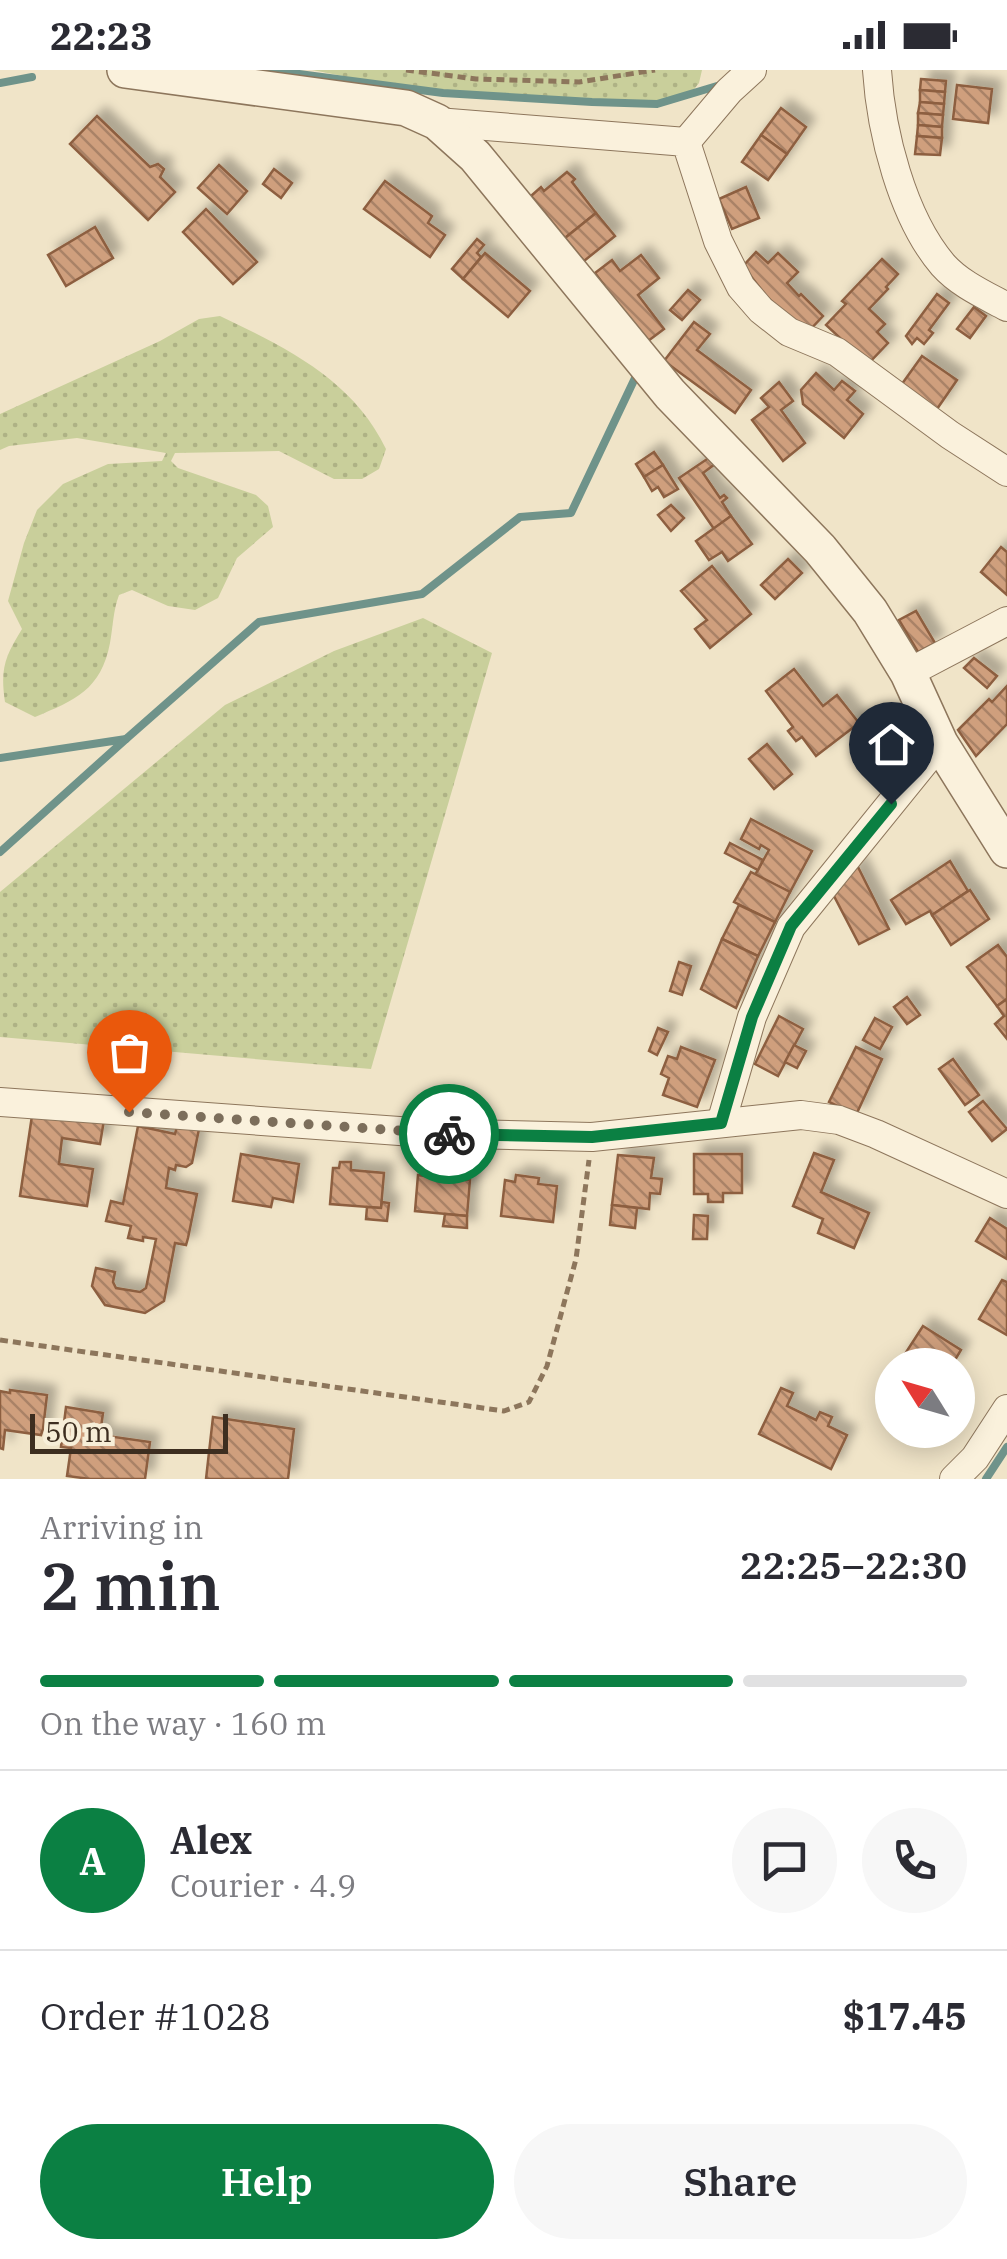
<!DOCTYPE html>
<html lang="en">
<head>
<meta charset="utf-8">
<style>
	:root { --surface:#fff; --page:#f7f7f7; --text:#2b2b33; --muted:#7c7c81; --line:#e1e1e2; --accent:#0b8043 }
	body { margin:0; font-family:"IBM Plex Serif",serif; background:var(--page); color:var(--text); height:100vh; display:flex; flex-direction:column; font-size:38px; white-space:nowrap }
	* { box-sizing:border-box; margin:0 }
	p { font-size:32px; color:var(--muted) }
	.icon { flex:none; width:55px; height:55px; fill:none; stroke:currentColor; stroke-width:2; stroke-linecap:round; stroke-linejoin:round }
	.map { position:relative; height:1409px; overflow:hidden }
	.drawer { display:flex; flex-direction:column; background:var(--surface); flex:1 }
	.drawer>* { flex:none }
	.needle { width:65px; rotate:307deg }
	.tools { position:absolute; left:875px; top:1278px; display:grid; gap:20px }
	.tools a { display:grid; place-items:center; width:100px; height:100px; border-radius:50%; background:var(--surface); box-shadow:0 5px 25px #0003; font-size:50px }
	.scale { position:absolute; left:30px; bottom:25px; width:198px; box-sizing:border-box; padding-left:10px; border:5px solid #3d2e20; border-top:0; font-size:28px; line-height:35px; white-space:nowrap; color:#3d2e20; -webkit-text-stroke:8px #f7eed8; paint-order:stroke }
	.pin { position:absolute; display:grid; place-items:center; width:85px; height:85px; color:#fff; margin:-102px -42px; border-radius:50% 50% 50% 0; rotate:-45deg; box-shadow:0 0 10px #0007 }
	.pin .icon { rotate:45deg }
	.courier { position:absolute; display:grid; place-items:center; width:100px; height:100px; margin:-50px; border:8px solid #0b8043; border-radius:50%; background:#fff; color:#222; box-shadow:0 2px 12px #0007 }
	.summary em { font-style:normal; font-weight:600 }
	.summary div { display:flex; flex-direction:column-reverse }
	.summary { display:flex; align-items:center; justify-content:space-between; height:170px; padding:0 40px }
	h1 { font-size:65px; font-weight:600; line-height:75px }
	.bar { display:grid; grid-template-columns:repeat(4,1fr); gap:15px 10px; align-content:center; height:120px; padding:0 40px }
	.bar i { height:12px; border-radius:8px; background:var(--line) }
	.bar .on { background:var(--accent) }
	.bar p { grid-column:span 4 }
	.line { display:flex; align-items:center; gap:25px; padding:0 40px; border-top:2px solid var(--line) }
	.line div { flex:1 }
	.round { display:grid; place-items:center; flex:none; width:105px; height:105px; border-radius:52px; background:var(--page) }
	.cta { display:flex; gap:20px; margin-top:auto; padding:20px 40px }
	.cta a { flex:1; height:115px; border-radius:60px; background:var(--accent); color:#fff; font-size:40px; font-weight:600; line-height:115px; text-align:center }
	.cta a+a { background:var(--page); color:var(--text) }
	.status { display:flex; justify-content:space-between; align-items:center; height:70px; padding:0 50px; background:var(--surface); direction:ltr }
	.status svg { height:28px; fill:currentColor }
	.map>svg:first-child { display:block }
	.grass { fill:url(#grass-dots) }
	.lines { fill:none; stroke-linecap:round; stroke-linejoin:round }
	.stream { stroke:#6f938a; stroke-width:8 }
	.building { fill:url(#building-back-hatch); stroke:#8d5f41; stroke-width:2.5; filter:url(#shadow) }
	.minor-casing { stroke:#8d765c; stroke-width:30 }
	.tertiary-casing { stroke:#8d765c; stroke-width:38 }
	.path { stroke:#8d765c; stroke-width:5; stroke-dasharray:8 5; stroke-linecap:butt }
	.minor { stroke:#faf1dc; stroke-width:28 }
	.tertiary { stroke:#faf1dc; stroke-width:35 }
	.done { stroke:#7c6e5b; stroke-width:10; stroke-dasharray:0 18 }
	.route { stroke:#0b8043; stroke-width:12 }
</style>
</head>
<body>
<div class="status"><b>22:23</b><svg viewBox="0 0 49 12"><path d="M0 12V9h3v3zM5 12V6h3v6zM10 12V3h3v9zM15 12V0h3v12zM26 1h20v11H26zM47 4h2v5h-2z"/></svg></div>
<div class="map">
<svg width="1007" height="1409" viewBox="0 0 1007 1409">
	<defs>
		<pattern id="grass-dots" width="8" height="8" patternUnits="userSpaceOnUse" patternTransform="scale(2.5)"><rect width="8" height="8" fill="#c9cf9b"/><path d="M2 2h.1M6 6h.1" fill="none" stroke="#aeb285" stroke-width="1.8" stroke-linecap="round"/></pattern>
		<pattern id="building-back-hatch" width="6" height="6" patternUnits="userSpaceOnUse" patternTransform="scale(2.5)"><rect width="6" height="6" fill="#cf9f7d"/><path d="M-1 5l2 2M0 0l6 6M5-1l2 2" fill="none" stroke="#a98266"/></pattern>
		<filter id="shadow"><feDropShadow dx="9" dy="-9" stdDeviation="5" flood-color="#0004"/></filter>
	</defs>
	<rect width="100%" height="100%" fill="#f0e4c8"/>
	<g class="grass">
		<path d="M312,0H702L699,13L688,27L662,35L625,29L588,33L522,31L379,13Z"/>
		<path d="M220,246C287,278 353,310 386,379L379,399L362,409H334L279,381L175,383L171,391L178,398L256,425L268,436L273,457L237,488L218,528L195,540L168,536L132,520L119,525C113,541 113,557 110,573C101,620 75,630 35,647L5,632C0,598 5,587 22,559L8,531L24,473L37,440L63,414L108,394L162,391L166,383L77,368L9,376L0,380V344L160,271L199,249Z"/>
		<path d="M423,548L492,583L371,999L0,967V822L225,635L334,581Z"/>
	</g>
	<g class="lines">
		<g class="stream">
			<path d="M269,0L443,23L592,32L657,34L717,16"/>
			<path d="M0,13L32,7"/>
			<path d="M0,688L126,669L259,552L422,524L520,447L571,443L636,306"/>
			<path d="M0,782L126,669"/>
			<path d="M986,1409L1007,1377"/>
		</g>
	</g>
	<g class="building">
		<path d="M921,9L946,11L945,22L920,20Z"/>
		<path d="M957,15L992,19L988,53L953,49Z"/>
		<path d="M920,20L945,22L944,34L920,32Z"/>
		<path d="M920,32L944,34L943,45L918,43Z"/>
		<path d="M781,38L806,57L787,84L761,65Z"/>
		<path d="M918,43L943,45L942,57L918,55Z"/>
		<path d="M97,46L150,97L158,94L164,99L160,107L175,122L148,150L70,74Z"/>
		<path d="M918,55L942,57V68L917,66Z"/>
		<path d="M761,65L787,84L768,110L742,92Z"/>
		<path d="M917,66L942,68L940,85L915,84Z"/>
		<path d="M219,95L247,121L227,144L198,118Z"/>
		<path d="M274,99L292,113L281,128L263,114Z"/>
		<path d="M567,102L575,109L572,112L596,143L565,168L531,126L541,117L544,121Z"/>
		<path d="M385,111L432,146L428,153L445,165L430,187L364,139Z"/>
		<path d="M746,117L759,148L732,159L719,129Z"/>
		<path d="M206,139L257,192L233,214L183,162Z"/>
		<path d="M596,143L615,166L584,191L565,168Z"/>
		<path d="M95,157L113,188L66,216L48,185Z"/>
		<path d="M477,169L484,175L477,183L481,187L463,209L452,199Z"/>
		<path d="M756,182L768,193L778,183L798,202L787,213L799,226L801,224L823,246L806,264L767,227L743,196Z"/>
		<path d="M485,183L530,221L508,247L463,209Z"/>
		<path d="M641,185L659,208L638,225L664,259L644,274L600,218L604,215L595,203L612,190L620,201Z"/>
		<path d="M882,189L898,204L886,217L888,219L869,239L885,254L877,262L888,273L868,294L826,255L846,234L842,231Z"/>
		<path d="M688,220L700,230L682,250L670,240Z"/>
		<path d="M937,224L949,233L929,260L933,263L924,274L917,268L912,274L906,266Z"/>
		<path d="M974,237L986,246L970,268L957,259Z"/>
		<path d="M694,252L710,264L697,280L751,320L735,343L664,291Z"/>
		<path d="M922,286L957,310L937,339L899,318Z"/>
		<path d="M816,303L834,320L842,311L855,321L847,330L863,344L844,368L803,334L801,320Z"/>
		<path d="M779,312L793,331L781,340L805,373L783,391L752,350L769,337L761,328Z"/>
		<path d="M654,382L663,395L644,407L636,394Z"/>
		<path d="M713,385L719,391L703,403L720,428L724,425L727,428L722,432L731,446L714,459L679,408Z"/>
		<path d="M663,395L678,419L664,427L658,417L652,421L644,407Z"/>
		<path d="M671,435L684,448L671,461L658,445Z"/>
		<path d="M731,446L752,474L728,491L722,482L709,490L696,471Z"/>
		<path d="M1001,477L1007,482V525L981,502Z"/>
		<path d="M788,489L802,503L775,529L761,515Z"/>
		<path d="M712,496L751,544L710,578L695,559L707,550L681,521Z"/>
		<path d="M916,541L935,573L918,582L899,550Z"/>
		<path d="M974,588L997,606L987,618L964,598Z"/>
		<path d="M794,599L823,636L837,625L859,653L816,686L802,667L796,671L788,661L793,657L766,621Z"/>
		<path d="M1007,616V654L976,686L958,660L989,629L992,632Z"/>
		<path d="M767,674L792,704L774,719L749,689Z"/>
		<path d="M751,749L812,781L790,822L755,805L769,780L761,775L759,779L741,769Z"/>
		<path d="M730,773L763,790L758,800L725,783Z"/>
		<path d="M950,791L968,821L932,845L930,841L906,854L891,830Z"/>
		<path d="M856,793L889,859L859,874L834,826Z"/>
		<path d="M751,802L790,822L775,852L734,832Z"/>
		<path d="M970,820L989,849L951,875L932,845Z"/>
		<path d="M739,835L775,852L758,886L722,869Z"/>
		<path d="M722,869L758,886L736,938L701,919Z"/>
		<path d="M998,875L1007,887V929L997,936L967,897Z"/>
		<path d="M679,892L691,896L682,925L670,921Z"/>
		<path d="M907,927L920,945L907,954L894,937Z"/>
		<path d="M1007,929V969L995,954L1004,946L997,936Z"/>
		<path d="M779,946L803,959L778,1006L755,994Z"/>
		<path d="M875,948L892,957L880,979L863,970Z"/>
		<path d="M658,958L668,962L657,985L649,981Z"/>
		<path d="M794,975L806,981L797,998L785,992Z"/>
		<path d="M681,977L715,990L697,1037L663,1025L669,1008L661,1004L668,986L677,989Z"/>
		<path d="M856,977L882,989L856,1045L829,1032Z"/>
		<path d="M953,989L979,1025L965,1035L939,999Z"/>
		<path d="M983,1031L1007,1059L992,1071L969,1042Z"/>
		<path d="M33,1039L104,1050L100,1074L62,1068L59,1094L93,1099L87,1136L20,1126Z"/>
		<path d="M138,1056L175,1064L177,1056L199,1059L192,1093L186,1097L176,1095L175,1100L169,1098L166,1118L197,1124L188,1168L186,1175L175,1173L164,1231L145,1243L105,1235L92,1216L96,1198L115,1202L113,1212L116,1218L140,1222L146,1218L156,1169L143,1167V1171L128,1168L131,1156L106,1151L111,1131L123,1134Z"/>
		<path d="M814,1083L834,1090L821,1122L869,1143L854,1178L818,1163L823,1149L793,1136Z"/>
		<path d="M241,1084L299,1094L293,1132L273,1128L271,1137L233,1131Z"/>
		<path d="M694,1084H742V1123H723V1132H708V1124H694Z"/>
		<path d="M618,1085L654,1088L651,1108L662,1109L660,1124L650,1123L649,1139L612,1135Z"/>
		<path d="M340,1092H351V1100L384,1103L381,1138L330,1134L333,1098H339Z"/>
		<path d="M426,1099L437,1100V1107L470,1110L467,1146L415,1141L418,1105L425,1106Z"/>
		<path d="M516,1105L539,1108L538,1114L557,1116L553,1152L501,1146L505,1110L515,1112Z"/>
		<path d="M382,1132L389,1133L387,1151L366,1149L367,1137L381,1138Z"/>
		<path d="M612,1135L637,1138L635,1158L610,1155Z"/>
		<path d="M445,1144L467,1146V1158L443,1156Z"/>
		<path d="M694,1145L708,1146L707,1169H693Z"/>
		<path d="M990,1148L1007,1159V1189L976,1171Z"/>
		<path d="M1002,1210L1007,1212V1265L979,1249Z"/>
		<path d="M923,1256L961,1280L952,1295H909L901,1290Z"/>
		<path d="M781,1318L793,1323L787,1336L816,1350L820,1342L832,1347L828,1356L847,1365L831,1399L759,1364Z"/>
		<path d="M10,1320L47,1325L43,1359L41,1365L5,1360L3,1379L0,1378V1321L10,1323Z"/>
		<path d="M66,1337L103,1343L100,1365L150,1372L145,1409H90L67,1406L71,1378L61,1377Z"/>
		<path d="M213,1347L294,1359L288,1409H206Z"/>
	</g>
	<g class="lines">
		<g class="minor-casing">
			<g id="minor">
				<path d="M877,0C881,62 902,147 943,195C960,214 985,225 1007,237"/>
				<path d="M437,52L686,72L718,171L741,217L761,240L789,262L837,282L950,365L1007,402"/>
				<path d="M686,72L729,21L752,0"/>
				<path d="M908,603L1007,551"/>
				<path d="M0,1032L427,1063L592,1067L801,1045L839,1050L876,1064L1007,1124"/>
				<path d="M721,1053L752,947L791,857L940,673"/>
				<path d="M954,1409L975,1388L1007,1339"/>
			</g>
		</g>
		<g class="tertiary-casing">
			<path id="tertiary" d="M125,0L406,38L437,52L475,86L670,324L820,479L870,541L908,603L940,673L1007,780"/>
		</g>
		<g class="path">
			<path d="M406,0L476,9L579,12L655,0"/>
			<path d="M0,1270L504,1341L529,1332L547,1296L576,1189L589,1090"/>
		</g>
		<use href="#minor" class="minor"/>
		<use href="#tertiary" class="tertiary"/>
	</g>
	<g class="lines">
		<path class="done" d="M129,1042L449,1064"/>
		<path class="route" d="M449,1064L592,1067L721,1053L752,947L791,856L891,734"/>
	</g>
</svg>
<div class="tools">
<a><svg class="needle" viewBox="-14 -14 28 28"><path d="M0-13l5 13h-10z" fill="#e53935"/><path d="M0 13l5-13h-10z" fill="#7c7c81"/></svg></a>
</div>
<div class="scale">50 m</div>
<div class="pin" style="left:129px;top:1042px;background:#ea580c"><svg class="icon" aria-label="bag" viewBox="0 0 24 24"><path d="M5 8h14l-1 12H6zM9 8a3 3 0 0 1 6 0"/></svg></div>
<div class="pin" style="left:891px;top:734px;background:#1f2937"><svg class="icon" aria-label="home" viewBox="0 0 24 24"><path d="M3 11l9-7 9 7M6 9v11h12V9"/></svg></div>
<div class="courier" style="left:449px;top:1064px"><svg class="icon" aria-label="bike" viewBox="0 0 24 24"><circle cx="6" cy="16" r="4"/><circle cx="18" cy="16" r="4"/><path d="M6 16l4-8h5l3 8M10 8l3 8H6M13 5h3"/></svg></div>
</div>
<section class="drawer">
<div class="summary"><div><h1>2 min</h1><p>Arriving in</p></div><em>22:25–22:30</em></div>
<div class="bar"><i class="on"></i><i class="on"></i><i class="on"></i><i></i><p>On the way · 160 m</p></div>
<div class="line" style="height:180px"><b class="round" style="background:var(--accent);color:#fff">A</b><div><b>Alex</b><p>Courier · 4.9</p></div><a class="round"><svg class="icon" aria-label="chat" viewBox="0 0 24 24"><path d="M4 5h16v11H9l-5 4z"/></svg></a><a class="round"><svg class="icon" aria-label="phone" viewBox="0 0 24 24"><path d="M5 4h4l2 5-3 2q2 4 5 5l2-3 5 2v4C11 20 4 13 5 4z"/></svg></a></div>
<div class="line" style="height:130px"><div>Order #1028</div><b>$17.45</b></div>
<div class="cta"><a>Help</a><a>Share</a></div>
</section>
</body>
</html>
